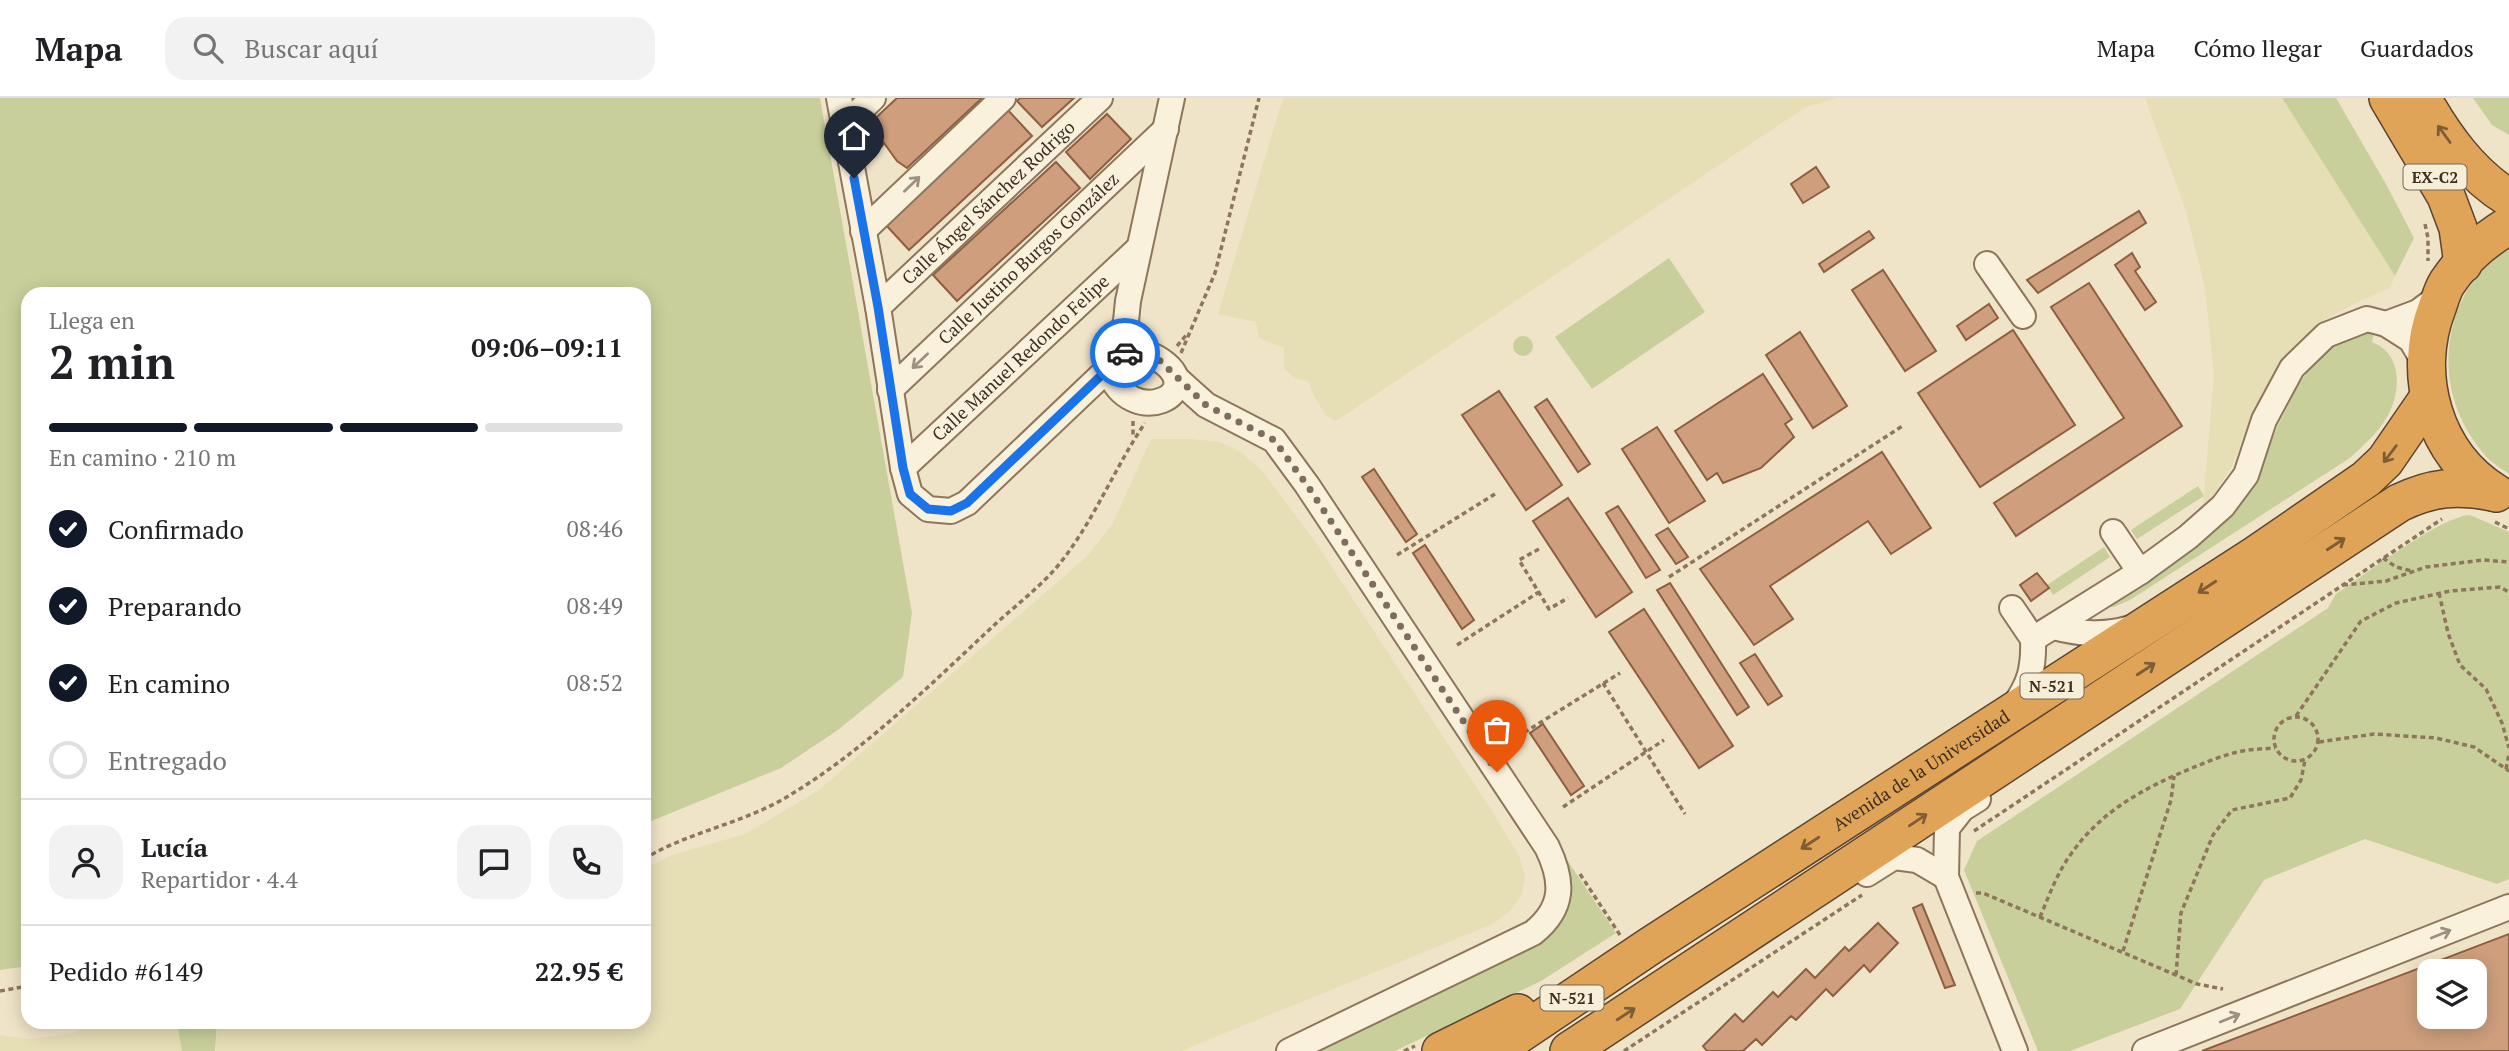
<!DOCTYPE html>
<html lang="es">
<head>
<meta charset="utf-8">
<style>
	:root { --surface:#fff; --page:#f2f2f2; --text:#202124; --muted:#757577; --line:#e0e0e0; --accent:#111827 }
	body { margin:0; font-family:"PT Serif",serif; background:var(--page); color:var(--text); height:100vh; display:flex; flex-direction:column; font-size:26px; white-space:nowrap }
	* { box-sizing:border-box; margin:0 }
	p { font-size:23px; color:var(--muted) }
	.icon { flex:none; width:38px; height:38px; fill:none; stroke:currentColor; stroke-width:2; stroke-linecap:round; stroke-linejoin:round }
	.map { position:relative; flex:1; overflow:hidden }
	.details { position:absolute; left:21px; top:189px; width:630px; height:742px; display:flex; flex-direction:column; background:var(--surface); border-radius:21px; box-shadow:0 4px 18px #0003 }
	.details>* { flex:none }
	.fabs { position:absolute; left:2417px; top:861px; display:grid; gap:14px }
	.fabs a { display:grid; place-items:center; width:70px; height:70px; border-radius:14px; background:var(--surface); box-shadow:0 4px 18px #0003; font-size:35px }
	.pin { position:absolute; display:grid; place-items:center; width:60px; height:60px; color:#fff; margin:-72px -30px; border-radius:50% 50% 50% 0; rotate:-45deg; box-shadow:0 0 7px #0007 }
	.pin .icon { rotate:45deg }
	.courier { position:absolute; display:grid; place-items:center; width:70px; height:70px; margin:-35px; border:5px solid #1a73e8; border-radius:50%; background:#fff; color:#222; box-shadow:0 2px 9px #0007 }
	.overview em { font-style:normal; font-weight:800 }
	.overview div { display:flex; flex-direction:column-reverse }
	.overview { display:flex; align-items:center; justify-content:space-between; height:119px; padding:0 28px }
	h1 { font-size:46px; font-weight:800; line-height:52px }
	.bar { display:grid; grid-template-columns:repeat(4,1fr); gap:10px 7px; align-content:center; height:84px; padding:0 28px }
	.bar i { height:9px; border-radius:5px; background:var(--line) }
	.bar .on { background:var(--accent) }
	.bar p { grid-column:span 4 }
	.line { display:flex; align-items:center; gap:18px; padding:0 28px; border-top:2px solid var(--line) }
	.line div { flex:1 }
	.round { display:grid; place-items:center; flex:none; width:74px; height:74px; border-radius:21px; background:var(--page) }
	ol { padding:0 28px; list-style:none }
	li { display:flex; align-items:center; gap:21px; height:77px }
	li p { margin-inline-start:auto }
	li .icon { padding:7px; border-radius:50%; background:var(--accent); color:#fff; stroke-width:4 }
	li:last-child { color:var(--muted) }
	li i { width:38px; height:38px; border:4px solid var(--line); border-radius:50% }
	header { display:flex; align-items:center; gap:42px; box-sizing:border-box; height:98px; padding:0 35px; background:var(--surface); border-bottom:2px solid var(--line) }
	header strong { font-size:33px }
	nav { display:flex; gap:38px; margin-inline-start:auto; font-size:24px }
	.search { width:490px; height:63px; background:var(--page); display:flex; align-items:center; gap:18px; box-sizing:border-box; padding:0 24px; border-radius:21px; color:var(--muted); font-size:26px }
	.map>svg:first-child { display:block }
	.farmland { fill:#e6deb5 }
	.green { fill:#c9cf9b }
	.building { fill:#cf9f7d; stroke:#8d5f41; stroke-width:2; fill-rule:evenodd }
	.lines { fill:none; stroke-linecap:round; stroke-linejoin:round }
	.minor-casing { stroke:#8d765c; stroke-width:28 }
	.highway-casing { stroke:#5b4430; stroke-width:40 }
	.path { stroke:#8d765c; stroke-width:3.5; stroke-dasharray:5 3.5; stroke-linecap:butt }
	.minor { stroke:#faf1dc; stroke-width:24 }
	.highway { stroke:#e0a458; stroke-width:37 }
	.oneway { stroke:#7e5d36 }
	.oneway2 { stroke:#9c907e }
	.done { stroke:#7c6e5b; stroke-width:7; stroke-dasharray:0 12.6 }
	.route { stroke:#1a73e8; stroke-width:9 }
	.labels { text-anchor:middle; stroke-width:6; stroke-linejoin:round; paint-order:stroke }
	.shield { fill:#f7eed8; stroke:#756857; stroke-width:2 }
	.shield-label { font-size:16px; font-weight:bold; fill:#3d2e20 }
	.street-label { font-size:18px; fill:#3d2e20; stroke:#f7eed8 }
</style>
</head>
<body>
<header>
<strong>Mapa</strong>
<div class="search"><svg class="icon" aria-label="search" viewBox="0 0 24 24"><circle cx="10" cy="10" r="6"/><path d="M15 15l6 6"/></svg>Buscar aquí</div>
<nav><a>Mapa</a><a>Cómo llegar</a><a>Guardados</a></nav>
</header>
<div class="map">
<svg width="2509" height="953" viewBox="0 0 2509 953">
	<rect width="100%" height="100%" fill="#f0e4c8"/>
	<g class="farmland">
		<path d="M1283,0H1837L1806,9L1336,323L1326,318L1314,298L1308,283L1294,280L1284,270V250L1259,240L1256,224L1218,216Z"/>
		<path d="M2145,0H2282L2395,178L2390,190L2358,204L2324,222L2299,245L2273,280L2245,335L2231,370L2211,400L2203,407L2214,277L2205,190L2186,113Z"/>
		<path d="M1151,341H1191L1220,344L1241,354L1263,374L1316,445L1492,713L1519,758L1525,778L1522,796L1511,812L1493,826L1181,953H216L217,924H644V771L672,757L745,736L819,692L1086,459L1112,427Z"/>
		<path d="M103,924H177L182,953H0V937L30,941L70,936Z"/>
	</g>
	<g class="green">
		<path d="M0,0H820L912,515L903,579L838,632L781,670L644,726V196H28V868L0,872Z"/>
		<path d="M2282,0H2336L2386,86L2414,140L2395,178Z"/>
		<path d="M2473,0H2509V37L2492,27Z"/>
		<path d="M2509,147V376C2501,370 2490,364 2484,356C2442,307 2437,242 2470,187C2477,174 2492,162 2502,151Z"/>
		<path d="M1669,160L1705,214L1592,291L1555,239Z"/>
		<path d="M2366,233L2374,235L2372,244C2405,257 2401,299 2384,324C2375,337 2362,349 2350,360L2130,502L2114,509H2105L2228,422L2255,385L2278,327L2299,286L2318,260L2345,240Z"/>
		<circle cx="1523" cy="248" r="10"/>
		<path d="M2198,388L2204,398L2137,441L2131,432Z"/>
		<path d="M2470,417L2509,434V781L2497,786L2365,741L2264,782L2180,911L2070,953H2038L1964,772L1977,743L2328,510L2336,496C2363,478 2441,418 2470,417Z"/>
		<path d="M2104,449L2110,459L2053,497L2047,487Z"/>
		<path d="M1561,753L1616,835L1541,883L1395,953H1313L1542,843Z"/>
		<path d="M177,924H217L215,953H182Z"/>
	</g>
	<g class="building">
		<path d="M897,0H982L907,70L897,63L884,45L882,48L869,33L871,31L868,27Z"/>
		<path d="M1020,0H1074L1042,29L1017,3Z"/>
		<path d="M1007,11L1032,38L909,152L885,126Z"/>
		<path d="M1107,16L1131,41L1090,81L1066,54Z"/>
		<path d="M1056,64L1080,90L957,203L933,177Z"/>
		<path d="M1816,69L1829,89L1803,105L1791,86Z"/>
		<path d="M2139,113L2146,125L2038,195L2027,182Z"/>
		<path d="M1869,133L1874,140L1824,174L1819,166Z"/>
		<path d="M2132,155L2140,169L2135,173L2156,204L2145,212L2115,167Z"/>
		<path d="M1883,172L1936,253L1905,273L1852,192Z"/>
		<path d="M2089,185L2182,328L2016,438L1994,405L2124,320L2051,209Z"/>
		<path d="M1989,206L1998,220L1966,242L1957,228Z"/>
		<path d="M2013,232L2075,327L1980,389L1918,295Z"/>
		<path d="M1800,234L1847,308L1813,330L1766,257Z"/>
		<path d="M1763,276L1792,321L1785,326L1794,339L1761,370L1723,385L1717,375L1707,382L1675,333Z"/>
		<path d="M1499,293L1562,387L1526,412L1462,317Z"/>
		<path d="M1547,301L1590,366L1578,374L1535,309Z"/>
		<path d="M1657,329L1705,403L1669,425L1622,351Z"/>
		<path d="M1882,354L1931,430L1891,456L1868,423L1770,488L1793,521L1754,547L1700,471Z"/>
		<path d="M1374,371L1417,436L1406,444L1362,379Z"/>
		<path d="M1568,400L1632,494L1596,519L1533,423Z"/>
		<path d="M1618,408L1660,472L1646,480L1606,415Z"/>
		<path d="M1668,430L1688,459L1676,466L1656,437Z"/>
		<path d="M1425,447L1474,522L1462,531L1413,455Z"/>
		<path d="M2037,475L2049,490L2031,503L2020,487Z"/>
		<path d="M1670,485L1749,609L1737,617L1657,492Z"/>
		<path d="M1644,511L1733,648L1699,670L1609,534Z"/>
		<path d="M1755,556L1782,598L1768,607L1740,565Z"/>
		<path d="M1543,626L1584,688L1571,697L1530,635Z"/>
		<path d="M1922,806L1955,887L1945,890L1913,810Z"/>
		<path d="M1878,825L1898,845L1870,874L1864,867L1833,898L1826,891L1796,922L1791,918L1762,947L1756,941L1743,953H1707L1703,948L1735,916L1743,924L1773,894L1778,899L1806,871L1815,880L1845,849L1849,853Z"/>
		<path d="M2509,836V953H2202ZM2429,873H2474V919H2429Z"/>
	</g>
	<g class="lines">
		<g class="minor-casing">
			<g id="minor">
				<path d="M839,0L878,209L903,370L910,396L928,411L951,413L967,405L1108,271"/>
				<path d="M844,28L873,0"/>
				<path d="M863,133L1003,0"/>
				<path d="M1987,166L2023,218"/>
				<path id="s1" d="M878,209L1100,0"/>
				<path d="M2386,226L2418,214L2442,196"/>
				<path d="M1115,259C1130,253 1143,252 1157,260C1214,294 1130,335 1108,271L1115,259L1126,223L1128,203L1172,0"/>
				<path d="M1176,280L1206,307L1274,342L1307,387L1547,749C1564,784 1564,810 1533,835L1289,953"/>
				<path id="s2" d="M890,292L1166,31"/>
				<path id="s3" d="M903,370L1139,150"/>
				<path d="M2113,434L2140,474"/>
				<path d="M2012,510L2033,541L2140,474L2188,439L2223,408L2246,377L2264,322L2292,270L2326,237L2367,221L2386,226L2411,242L2425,266"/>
				<path d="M2053,529C2080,536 2104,538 2131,530"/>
				<path d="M2013,609C2030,586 2034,570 2033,541"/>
				<path d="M1978,701L1962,711L1947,730L1946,779L2015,953"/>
				<path d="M1867,776L1894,759L1917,762L1946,779"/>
				<path d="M2145,953L2509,809"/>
			</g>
		</g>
		<g class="highway-casing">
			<g id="highway">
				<path d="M2388,0L2446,98L2458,130L2463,166"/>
				<path d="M2422,0C2444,39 2470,76 2509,100"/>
				<path d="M2496,395C2434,357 2411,277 2437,210C2440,202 2442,193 2447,185C2466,157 2481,145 2509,127"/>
				<path d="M1441,953L1518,915"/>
				<path id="s4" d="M1494,953L1650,848L2257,456L2366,381L2385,363L2429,299"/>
				<path d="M1569,953L2399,405C2432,389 2457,387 2493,394"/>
			</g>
		</g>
		<g class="path">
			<path d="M2425,126L2428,140V163"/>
			<path d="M1177,248L1188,235"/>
			<path d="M1181,255L1215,175L1259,0"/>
			<path d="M1133,323V340"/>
			<path d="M2495,424L2509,431"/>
			<path d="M1539,451L1519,462L1549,511L1568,500"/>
			<path d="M1397,457L1495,396"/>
			<path d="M2383,460L2396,469L2412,473"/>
			<path d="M1669,479L1904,327"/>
			<path d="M2343,487L2386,483L2426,469L2483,462L2509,464"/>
			<path d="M2439,495L2448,535L2460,567L2486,591L2502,625L2509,650"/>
			<path d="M1457,547L1539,494"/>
			<path d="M1603,585L1685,716"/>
			<path d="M2296,618L2361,523L2396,505L2450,493L2500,489L2509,494"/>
			<circle cx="2296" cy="641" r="22"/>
			<path d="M1517,639L1620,575"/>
			<path d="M2319,644L2374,636L2436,640L2474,649L2509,673"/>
			<path d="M2506,671L2509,656"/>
			<path d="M1563,709L1664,642"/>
			<path d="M1974,733L2442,421"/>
			<path d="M644,761C688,734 741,726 785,700C860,656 927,590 990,531C1011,511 1037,492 1056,470C1093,426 1113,372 1145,325"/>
			<path d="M1580,776L1620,837"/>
			<path d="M1976,795H1983L2197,886L2223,891"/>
			<path d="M2040,819C2049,798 2057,775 2071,756C2101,713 2144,690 2192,670C2207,664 2223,657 2238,654C2250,651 2263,651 2275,650"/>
			<path d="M2123,853L2171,702L2174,678"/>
			<path d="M2176,877L2181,815L2213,737L2232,712L2290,700L2301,682L2305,662"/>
			<path d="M0,893L28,888"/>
			<path d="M1404,953L1415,948"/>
			<path d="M1624,953L1862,797"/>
		</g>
		<use href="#minor" class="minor"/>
		<use href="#highway" class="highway"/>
	</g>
	<defs><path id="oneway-shaft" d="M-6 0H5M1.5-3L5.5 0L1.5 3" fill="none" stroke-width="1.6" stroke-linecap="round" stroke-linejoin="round" transform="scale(1.75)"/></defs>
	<g class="oneway">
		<use href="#oneway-shaft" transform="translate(2444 36) rotate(-126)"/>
		<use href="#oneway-shaft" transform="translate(2390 356) rotate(127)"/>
		<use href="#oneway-shaft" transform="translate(2336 446) rotate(-33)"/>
		<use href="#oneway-shaft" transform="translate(2207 489) rotate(147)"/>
		<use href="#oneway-shaft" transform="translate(2146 571) rotate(-33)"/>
		<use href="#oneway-shaft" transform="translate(1918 722) rotate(-34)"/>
		<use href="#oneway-shaft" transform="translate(1810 745) rotate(147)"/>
		<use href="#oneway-shaft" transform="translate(1626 916) rotate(-33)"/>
	</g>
	<g class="oneway2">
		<use href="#oneway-shaft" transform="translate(912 86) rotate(-44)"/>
		<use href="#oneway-shaft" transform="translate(920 263) rotate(137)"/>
		<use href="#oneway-shaft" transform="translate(2441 836) rotate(-22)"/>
		<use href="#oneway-shaft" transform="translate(2230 920) rotate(-22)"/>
	</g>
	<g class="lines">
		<path class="done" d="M1125,255L1137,253L1155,258L1206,307L1274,342L1307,387L1497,674"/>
		<path class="route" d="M854,80L878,209L903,370L910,396L928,411L951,413L967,405L1108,271L1115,259L1125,255"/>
	</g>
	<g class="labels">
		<g class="shield">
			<rect x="2403.5" y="66.5" width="63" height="25" rx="5"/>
			<rect x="2020.5" y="575.5" width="63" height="25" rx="5"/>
			<rect x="1540.5" y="887.5" width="63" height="25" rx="5"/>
		</g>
		<g class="shield-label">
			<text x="2435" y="85">EX-C2</text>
			<text x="2052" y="594">N-521</text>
			<text x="1572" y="906">N-521</text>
		</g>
		<g class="street-label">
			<text dy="6" stroke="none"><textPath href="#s1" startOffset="152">Calle Ángel Sánchez Rodrigo</textPath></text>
			<text dy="6" stroke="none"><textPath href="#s2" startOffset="191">Calle Justino Burgos González</textPath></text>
			<text dy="6" stroke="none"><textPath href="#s3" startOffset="161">Calle Manuel Redondo Felipe</textPath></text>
			<text dy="6" stroke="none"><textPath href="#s4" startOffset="511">Avenida de la Universidad</textPath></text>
		</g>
	</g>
</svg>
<div class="fabs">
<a><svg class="icon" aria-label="layers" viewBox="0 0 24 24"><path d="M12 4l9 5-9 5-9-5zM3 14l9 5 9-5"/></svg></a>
</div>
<div class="pin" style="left:1497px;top:674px;background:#ea580c"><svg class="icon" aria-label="bag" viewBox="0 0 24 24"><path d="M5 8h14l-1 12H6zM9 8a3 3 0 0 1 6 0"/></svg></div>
<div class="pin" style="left:854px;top:80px;background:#1f2937"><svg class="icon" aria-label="home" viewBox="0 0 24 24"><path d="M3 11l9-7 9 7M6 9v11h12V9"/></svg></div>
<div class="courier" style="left:1125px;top:255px"><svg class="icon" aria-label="car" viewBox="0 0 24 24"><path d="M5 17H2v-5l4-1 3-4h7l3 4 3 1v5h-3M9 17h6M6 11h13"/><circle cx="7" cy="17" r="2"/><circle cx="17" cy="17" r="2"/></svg></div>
<section class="details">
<div class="overview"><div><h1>2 min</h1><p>Llega en</p></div><em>09:06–09:11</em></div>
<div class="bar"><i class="on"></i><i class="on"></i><i class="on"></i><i></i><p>En camino · 210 m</p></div>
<ol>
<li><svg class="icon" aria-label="check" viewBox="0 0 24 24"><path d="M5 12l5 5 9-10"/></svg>Confirmado<p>08:46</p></li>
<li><svg class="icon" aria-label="check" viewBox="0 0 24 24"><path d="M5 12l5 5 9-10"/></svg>Preparando<p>08:49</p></li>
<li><svg class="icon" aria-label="check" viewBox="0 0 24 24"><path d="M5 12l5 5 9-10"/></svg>En camino<p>08:52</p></li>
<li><i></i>Entregado</li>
</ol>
<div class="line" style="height:126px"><a class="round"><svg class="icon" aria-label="person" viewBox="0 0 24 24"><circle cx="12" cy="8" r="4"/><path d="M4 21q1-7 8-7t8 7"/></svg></a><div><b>Lucía</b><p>Repartidor · 4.4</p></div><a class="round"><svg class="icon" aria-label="chat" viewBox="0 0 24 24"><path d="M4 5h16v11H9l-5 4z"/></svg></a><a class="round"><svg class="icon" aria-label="phone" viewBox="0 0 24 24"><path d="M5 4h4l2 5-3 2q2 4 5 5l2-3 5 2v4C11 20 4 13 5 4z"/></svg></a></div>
<div class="line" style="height:91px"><div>Pedido #6149</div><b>22.95 €</b></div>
</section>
</div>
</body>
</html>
